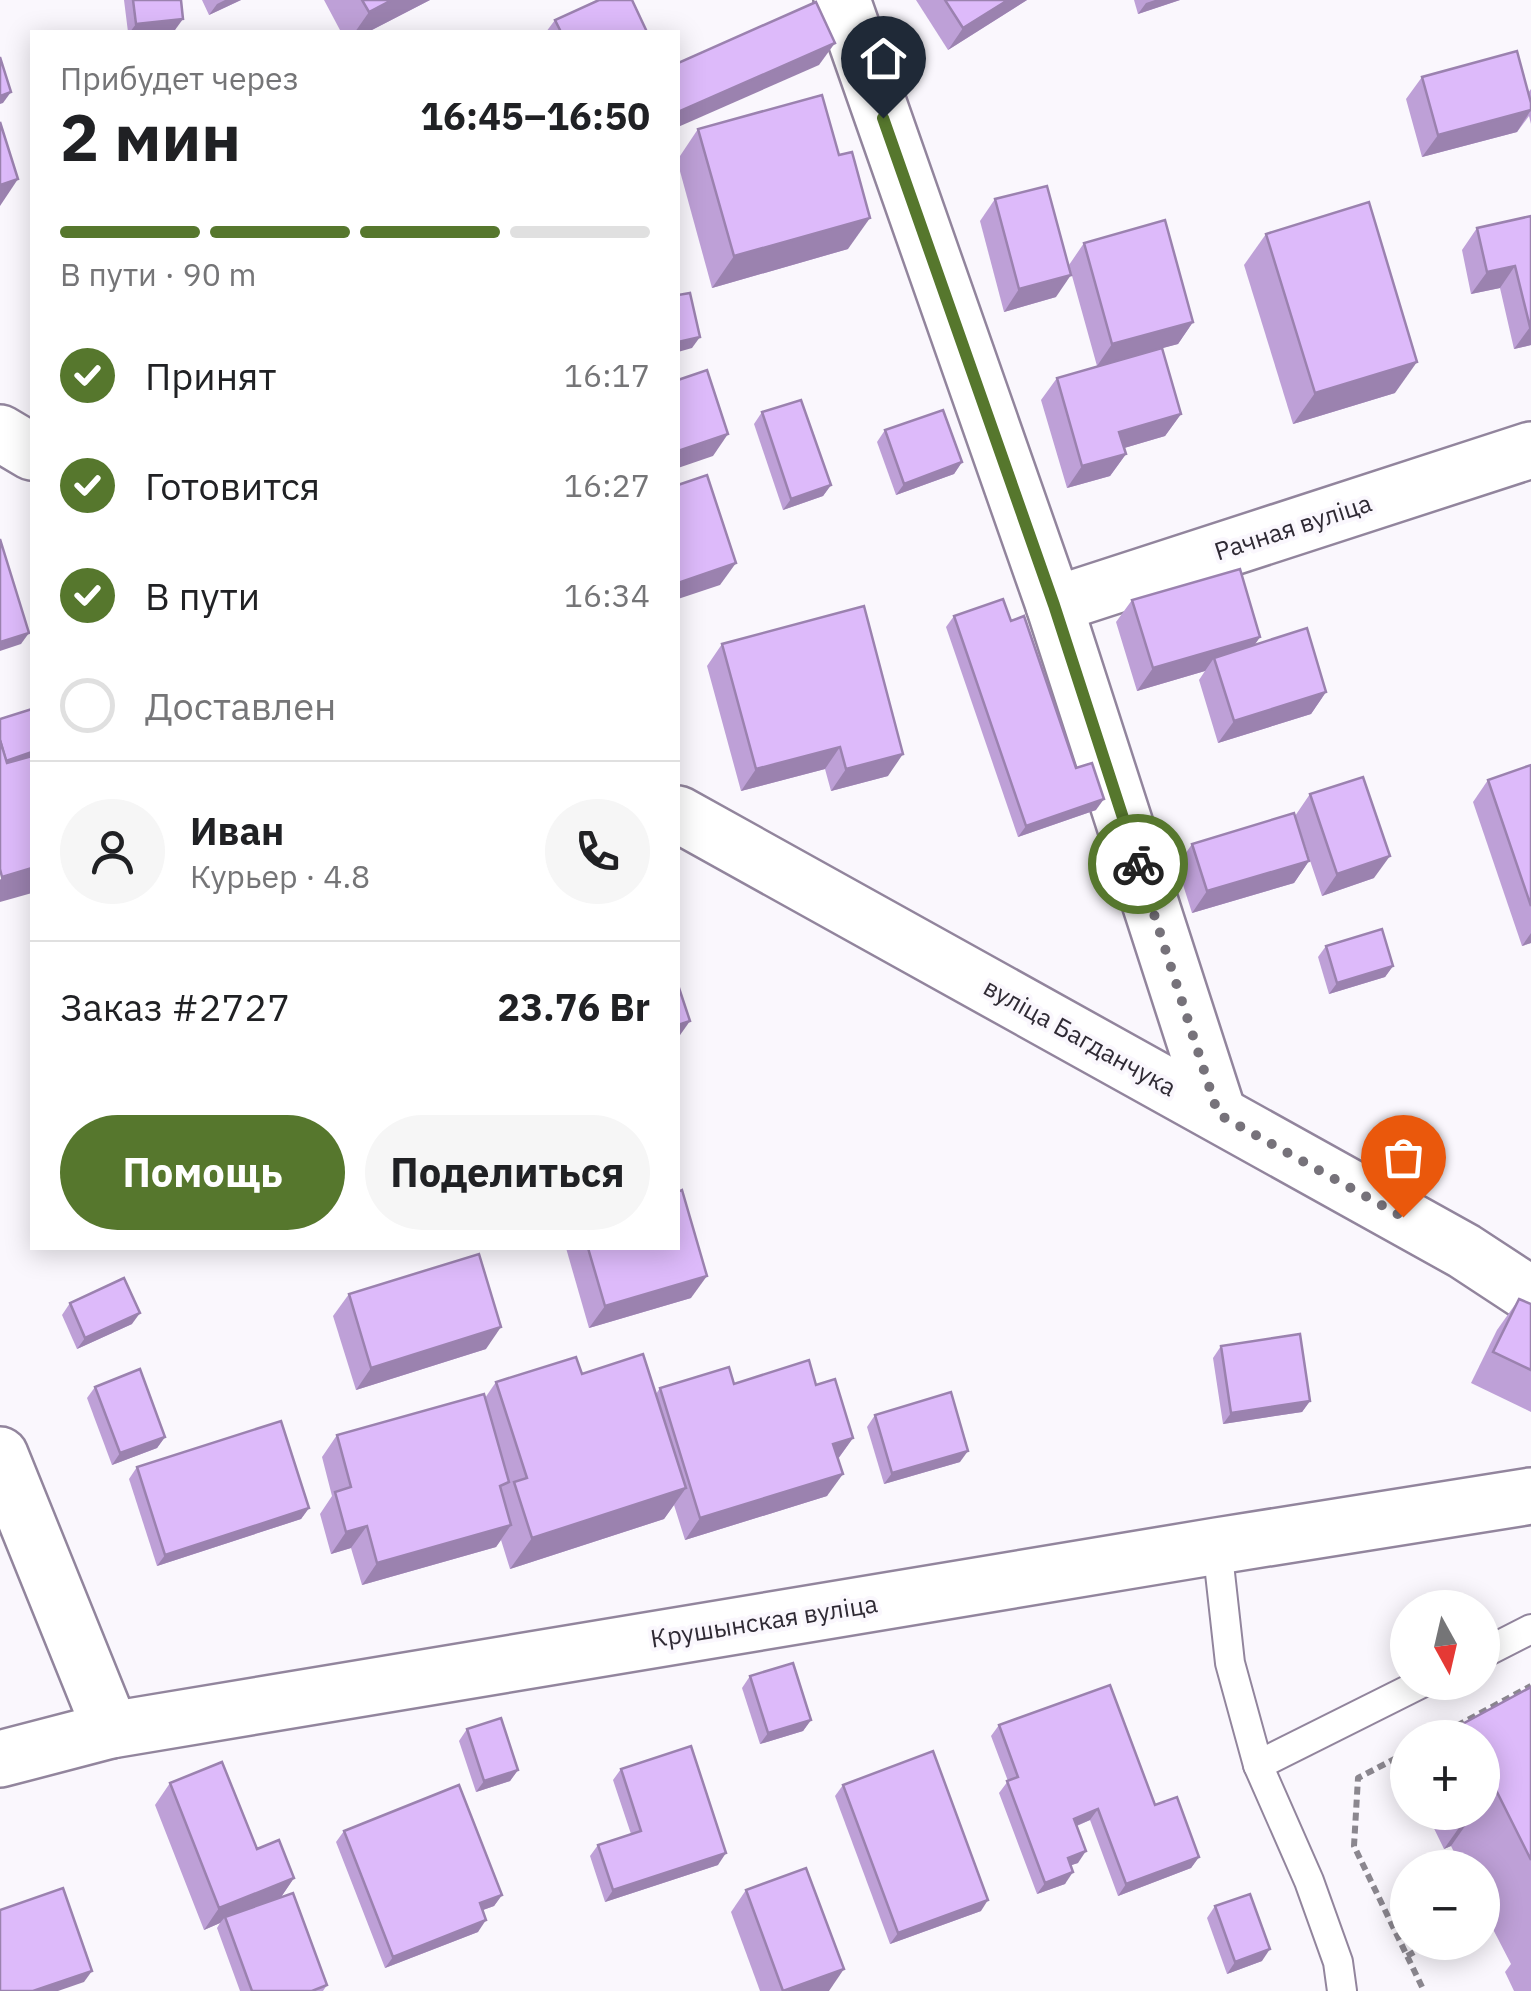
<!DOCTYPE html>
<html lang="ru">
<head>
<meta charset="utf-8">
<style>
	:root { --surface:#fff; --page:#f6f6f6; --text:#202124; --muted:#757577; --line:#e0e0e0; --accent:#56772d }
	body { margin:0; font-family:"IBM Plex Sans",sans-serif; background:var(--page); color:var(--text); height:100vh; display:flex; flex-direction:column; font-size:38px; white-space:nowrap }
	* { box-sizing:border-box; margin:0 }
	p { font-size:32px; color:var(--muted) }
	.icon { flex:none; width:55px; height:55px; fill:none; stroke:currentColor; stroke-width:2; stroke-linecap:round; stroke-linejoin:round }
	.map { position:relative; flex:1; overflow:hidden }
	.side { position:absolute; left:30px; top:30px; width:650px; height:1220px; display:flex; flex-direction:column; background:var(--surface); border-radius:0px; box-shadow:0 5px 25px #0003 }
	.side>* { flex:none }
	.needle { width:65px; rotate:172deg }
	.tools { position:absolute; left:1390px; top:1590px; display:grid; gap:20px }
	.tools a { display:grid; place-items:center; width:110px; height:110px; border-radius:50%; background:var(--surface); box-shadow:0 5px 25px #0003; font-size:50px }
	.pin { position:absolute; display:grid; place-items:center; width:85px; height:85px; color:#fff; margin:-102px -42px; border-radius:50% 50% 50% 0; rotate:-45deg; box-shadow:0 0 10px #0007 }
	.pin .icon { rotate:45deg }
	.courier { position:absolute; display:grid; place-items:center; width:100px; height:100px; margin:-50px; border:8px solid #56772d; border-radius:50%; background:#fff; color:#222; box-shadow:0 2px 12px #0007 }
	.head em { font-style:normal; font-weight:700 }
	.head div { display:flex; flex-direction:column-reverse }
	.head { display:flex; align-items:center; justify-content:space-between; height:170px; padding:0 30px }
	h1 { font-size:65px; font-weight:700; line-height:75px }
	.bar { display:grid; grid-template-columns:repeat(4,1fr); gap:15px 10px; align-content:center; height:120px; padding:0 30px }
	.bar i { height:12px; border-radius:8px; background:var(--line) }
	.bar .selected { background:var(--accent) }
	.bar p { grid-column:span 4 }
	.line { display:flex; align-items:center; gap:25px; padding:0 30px; border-top:2px solid var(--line) }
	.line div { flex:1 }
	.round { display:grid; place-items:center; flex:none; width:105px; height:105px; border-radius:52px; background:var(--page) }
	ol { padding:0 30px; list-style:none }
	li { display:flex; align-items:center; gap:30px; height:110px }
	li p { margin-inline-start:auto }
	li .icon { padding:10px; border-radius:50%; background:var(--accent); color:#fff; stroke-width:4 }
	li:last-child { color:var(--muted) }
	li i { width:55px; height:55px; border:5px solid var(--line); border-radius:50% }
	.button { display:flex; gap:20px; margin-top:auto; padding:20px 30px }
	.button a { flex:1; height:115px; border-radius:60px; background:var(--accent); color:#fff; font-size:40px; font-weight:700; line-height:115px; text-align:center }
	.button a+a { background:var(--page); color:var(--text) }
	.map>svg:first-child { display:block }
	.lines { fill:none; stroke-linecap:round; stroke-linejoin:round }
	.lane-casing { stroke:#92859d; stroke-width:32 }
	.street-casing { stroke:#92859d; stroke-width:60 }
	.path { stroke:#8b878f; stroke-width:6; stroke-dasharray:8 5; stroke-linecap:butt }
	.lane { stroke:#fff; stroke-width:28 }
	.street { stroke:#fff; stroke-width:55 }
	.wall { fill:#bea0d7 }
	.shaded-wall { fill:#9b82af }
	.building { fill:#ddbafa; stroke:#9b82af; stroke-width:2.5 }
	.done { stroke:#76727a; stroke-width:10; stroke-dasharray:0 18 }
	.route { stroke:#56772d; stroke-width:12 }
	.labels { text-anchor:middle; stroke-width:8; stroke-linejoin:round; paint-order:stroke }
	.street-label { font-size:25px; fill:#2f2a34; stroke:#faf7fd }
</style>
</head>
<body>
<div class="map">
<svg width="1531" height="1991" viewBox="0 0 1531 1991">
	<rect width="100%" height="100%" fill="#faf7fd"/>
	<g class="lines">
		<g class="lane-casing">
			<g id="lane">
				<path d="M1217,1546L1230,1663L1258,1765L1309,1881L1338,1962L1342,1991"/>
				<path d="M1482,1654L1531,1629"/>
				<path d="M1258,1765L1424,1682"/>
			</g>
		</g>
		<g class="street-casing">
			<g id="street">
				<path d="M842,0L1054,605L1218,1113"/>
				<path d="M0,433L32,452"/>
				<path d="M1054,605L1531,450"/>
				<path d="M678,814L1464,1251L1531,1295"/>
				<path d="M0,1455L111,1730"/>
				<path d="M0,1759L111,1730L1217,1546L1531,1496"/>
			</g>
		</g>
		<g class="path">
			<path d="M1434,1738L1531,1686"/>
			<path d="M1408,1752L1358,1778L1354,1846L1424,1991"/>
			<path d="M1407,1956L1432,1942"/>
		</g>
		<use href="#lane" class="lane"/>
		<use href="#street" class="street"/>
	</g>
	<g class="wall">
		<path d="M124,0H181L175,30L155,32H128Z"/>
		<path d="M202,0H241L209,15Z"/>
		<path d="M324,0H430L368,32H341Z"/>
		<path d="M916,0H1027L948,50Z"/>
		<path d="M1134,0H1180L1138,14Z"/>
		<path d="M555,20L647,32H546Z"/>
		<path d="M1422,77L1528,93L1531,89V124L1529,116L1517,132L1422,157L1406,99Z"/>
		<path d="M698,129L848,249L712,288L678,164V159Z"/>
		<path d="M995,199L1056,297L1004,312L980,221Z"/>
		<path d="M1531,216V345L1514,349L1500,288L1471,294L1462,250L1477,228Z"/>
		<path d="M1266,234L1395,393L1293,424L1244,265Z"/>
		<path d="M1084,243L1193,322L1178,344L1162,348L1181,414L1165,436L1124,448L1126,454L1110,476L1067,488L1041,400L1057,378L1097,366L1069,265Z"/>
		<path d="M762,412L831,485L823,496L783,510L754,424Z"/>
		<path d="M885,430L962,462L954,474L896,495L877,442Z"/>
		<path d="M1132,600L1260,637L1254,645L1326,692L1311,714L1218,743L1199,680L1205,671L1137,691L1116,622Z"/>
		<path d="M954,616L1011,621L1096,810L1018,837L946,627Z"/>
		<path d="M722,644L888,776L831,791L825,769L741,791L707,666Z"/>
		<path d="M1531,765V943L1522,946L1473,802L1488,780Z"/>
		<path d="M1310,794L1374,878L1322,896L1300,831L1309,861L1294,883L1192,913L1177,866L1192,844L1295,816Z"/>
		<path d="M1326,946L1393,966L1385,977L1329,994L1318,957Z"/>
		<path d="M566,1248H678L691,1298L589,1328Z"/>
		<path d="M349,1294L486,1349L356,1390L333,1316Z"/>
		<path d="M1519,1299L1531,1304V1412L1471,1383L1497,1330Z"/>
		<path d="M70,1303L132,1324L77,1349L62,1315Z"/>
		<path d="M1221,1346L1310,1401L1302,1412L1223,1424L1213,1358Z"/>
		<path d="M582,1374L656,1394L660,1388L734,1384L816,1385L853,1438L838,1459L827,1496L685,1540L674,1505L664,1519L510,1569L501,1540L496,1547L362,1585L351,1548L331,1554L320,1514L332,1496L322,1457L337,1435L485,1398L496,1382Z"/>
		<path d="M95,1387L165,1437L157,1448L112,1465L87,1398Z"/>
		<path d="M875,1415L960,1462L884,1484L867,1427Z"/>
		<path d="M137,1467L309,1508L301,1519L157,1566L129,1479Z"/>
		<path d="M750,1676L811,1720L803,1731L760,1744L742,1688Z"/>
		<path d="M1531,1687V1991H1514L1505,1972L1511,1964L1482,1908V1868H1462L1451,1846L1444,1849L1426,1812H1482V1738H1449L1455,1728Z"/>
		<path d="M999,1725L1155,1805L1199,1857L1191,1868L1118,1896L1090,1820L1077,1826L1078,1863L1071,1865L1065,1884L1037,1894L999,1793L1008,1781L991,1736Z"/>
		<path d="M467,1729L518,1770L510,1781L476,1792L459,1741Z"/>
		<path d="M621,1769L718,1865L605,1902L590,1856L598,1845L631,1834L613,1780Z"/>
		<path d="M170,1783L294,1878L281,1897L327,1985L323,1991H240L217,1928L220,1923L204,1930L155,1805Z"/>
		<path d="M843,1785L981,1911L890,1944L835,1796Z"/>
		<path d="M344,1831L502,1895L494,1906L483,1910L478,1932L385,1968L336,1842Z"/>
		<path d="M746,1890L829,1991H760L731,1912Z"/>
		<path d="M1215,1906L1262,1961L1227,1974L1207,1918Z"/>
	</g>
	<g class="shaded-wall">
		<path d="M225,0H241L209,15L217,4Z"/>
		<path d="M392,0H430L368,32H355L369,12Z"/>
		<path d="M1008,0H1027L948,50L963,28Z"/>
		<path d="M1155,0H1180L1138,14L1146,3Z"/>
		<path d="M183,19L175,30L155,32H130L136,24Z"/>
		<path d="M835,43L819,65L678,127V112Z"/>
		<path d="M11,92L3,103L0,104V96Z"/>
		<path d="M1531,110L1517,132L1422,157L1438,135Z"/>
		<path d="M18,179L0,206V185Z"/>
		<path d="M870,218L848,249L712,288L734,256Z"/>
		<path d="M1515,266L1500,288L1471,294L1487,272Z"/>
		<path d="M1071,275L1056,297L1004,312L1019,289Z"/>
		<path d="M1193,322L1178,344L1097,366L1112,344Z"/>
		<path d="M1530,327H1531V345L1514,349Z"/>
		<path d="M700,337L692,348L678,352V342Z"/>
		<path d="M1417,362L1395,393L1293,424L1315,393Z"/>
		<path d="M1181,414L1165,436L1104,454L1119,432Z"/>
		<path d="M728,434L713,456L678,468V451Z"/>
		<path d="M1126,454L1110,476L1067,488L1082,466Z"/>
		<path d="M962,462L954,474L896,495L904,484Z"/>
		<path d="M831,485L823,496L783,510L791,499Z"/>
		<path d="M736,563L720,585L678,599V583Z"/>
		<path d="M29,633L21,644L0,651V642Z"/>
		<path d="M1260,637L1245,659L1214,658L1205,671L1137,691L1153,668Z"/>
		<path d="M1326,692L1311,714L1218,743L1234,721Z"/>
		<path d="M840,747L825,769L741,791L756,769Z"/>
		<path d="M32,752V761L0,771V762Z"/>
		<path d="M903,754L888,776L831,791L846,769Z"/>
		<path d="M1104,799L1096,810L1018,837L1026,826Z"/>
		<path d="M1390,856L1374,878L1322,896L1337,874Z"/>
		<path d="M1309,861L1294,883L1192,913L1207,891Z"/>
		<path d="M32,868V893L0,902V880L2,877Z"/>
		<path d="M1531,933V943L1522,946Z"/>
		<path d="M1393,966L1385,977L1329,994L1337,983Z"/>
		<path d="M690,1021L678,1038V1025Z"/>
		<path d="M707,1276L691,1298L589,1328L605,1306Z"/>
		<path d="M140,1313L132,1324L77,1349L85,1338Z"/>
		<path d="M501,1327L486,1349L356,1390L371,1368Z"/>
		<path d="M1310,1401L1302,1412L1223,1424L1231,1413Z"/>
		<path d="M165,1437L157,1448L112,1465L120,1453Z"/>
		<path d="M853,1438L837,1460L833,1444Z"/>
		<path d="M968,1451L960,1462L884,1484L892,1473Z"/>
		<path d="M843,1474L827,1496L685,1540L700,1518Z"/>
		<path d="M686,1488L664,1519L510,1569L532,1538Z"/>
		<path d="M309,1508L301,1519L157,1566L165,1555Z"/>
		<path d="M511,1525L496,1547L362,1585L377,1563Z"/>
		<path d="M367,1526L351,1548L331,1554L346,1532Z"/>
		<path d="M811,1720L803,1731L760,1744L768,1733Z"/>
		<path d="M518,1770L510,1781L476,1792L484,1781Z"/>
		<path d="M1494,1786L1482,1801V1794L1486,1789Z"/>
		<path d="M1098,1809L1090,1820L1066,1830L1074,1819Z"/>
		<path d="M1470,1812H1475L1451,1846L1444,1849Z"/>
		<path d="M1086,1851L1078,1863L1060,1869L1068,1858Z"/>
		<path d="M726,1853L718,1865L605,1902L613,1890Z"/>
		<path d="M1199,1857L1191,1868L1118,1896L1126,1884Z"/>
		<path d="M1073,1872L1065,1884L1037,1894L1045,1883Z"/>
		<path d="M294,1878L279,1900L225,1917L220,1923L204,1930L219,1908Z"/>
		<path d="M502,1895L494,1906L472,1914L480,1903Z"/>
		<path d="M988,1900L981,1911L890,1944L898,1933Z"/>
		<path d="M486,1920L478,1932L385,1968L393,1957Z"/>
		<path d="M1270,1949L1262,1961L1227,1974L1235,1962Z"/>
		<path d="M844,1969L829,1991H786Z"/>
		<path d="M92,1971L84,1982L58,1991H33Z"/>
	</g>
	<g class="building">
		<path d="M133,0H181L183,19L136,24Z"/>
		<path d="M362,0H392L369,12Z"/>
		<path d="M599,0H632L647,32H561L555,20Z"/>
		<path d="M945,0H1008L963,28Z"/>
		<path d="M816,2L835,43L678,112V63Z"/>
		<path d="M1517,51L1531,103V110L1438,135L1422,77Z"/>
		<path d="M0,57L11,92L0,96Z"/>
		<path d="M822,95L839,155L852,152L870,218L734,256L698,129Z"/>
		<path d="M0,122L18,179L0,185Z"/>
		<path d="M1047,186L1071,275L1019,289L995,199Z"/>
		<path d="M1369,202L1417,362L1315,393L1266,234Z"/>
		<path d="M1531,216V327H1530L1515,266L1487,272L1477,228Z"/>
		<path d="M1165,220L1193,322L1112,344L1084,243Z"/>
		<path d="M690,293L700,337L678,342V295Z"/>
		<path d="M1162,348L1181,414L1119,432L1126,454L1082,466L1057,378Z"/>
		<path d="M707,370L728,434L678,451V380Z"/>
		<path d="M801,400L831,485L791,499L762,412Z"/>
		<path d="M943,410L962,462L904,484L885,430Z"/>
		<path d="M707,475L736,563L678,583V485Z"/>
		<path d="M0,539L29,633L0,642Z"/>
		<path d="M1240,569L1260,637L1153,668L1132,600Z"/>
		<path d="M1003,599L1011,621L1024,616L1076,768L1092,763L1104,799L1026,826L954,616Z"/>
		<path d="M864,606L903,754L846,769L840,747L756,769L722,644Z"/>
		<path d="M1307,628L1326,692L1234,721L1214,658Z"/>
		<path d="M32,709V752L6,761L0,740V719Z"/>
		<path d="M0,740L7,763L32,756V868L2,877L0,869Z"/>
		<path d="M1531,765V906L1488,780Z"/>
		<path d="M1363,777L1390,856L1337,874L1310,794Z"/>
		<path d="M1294,813L1309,861L1207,891L1192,844Z"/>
		<path d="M1382,929L1393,966L1337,983L1326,946Z"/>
		<path d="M678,985L690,1021L678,1025Z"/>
		<path d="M682,1190L707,1276L605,1306L588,1248H678V1192Z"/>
		<path d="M479,1254L501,1327L371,1368L349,1294Z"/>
		<path d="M124,1278L140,1313L85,1338L70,1303Z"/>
		<path d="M1519,1299L1531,1304V1370L1493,1352Z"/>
		<path d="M1300,1334L1310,1401L1231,1413L1221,1346Z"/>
		<path d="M643,1354L686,1488L532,1538L514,1482L527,1478L496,1382L576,1357L582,1374Z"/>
		<path d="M809,1360L816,1385L835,1379L853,1438L833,1444L843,1474L700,1518L660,1388L729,1367L734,1384Z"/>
		<path d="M140,1369L165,1437L120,1453L95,1387Z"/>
		<path d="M951,1392L968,1451L892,1473L875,1415Z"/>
		<path d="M484,1394L509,1482L500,1486L511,1525L377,1563L367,1526L346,1532L335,1492L351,1487L337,1435Z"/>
		<path d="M281,1421L309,1508L165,1555L137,1467Z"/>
		<path d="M793,1663L811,1720L768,1733L750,1676Z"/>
		<path d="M1110,1685L1155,1805L1177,1797L1199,1857L1126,1884L1098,1809L1074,1819L1086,1851L1068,1858L1073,1872L1045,1883L1007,1781L1018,1777L999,1725Z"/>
		<path d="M1531,1687V1860L1494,1786L1486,1789L1482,1781V1738H1460L1455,1728Z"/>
		<path d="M501,1718L518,1770L484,1781L467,1729Z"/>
		<path d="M691,1746L726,1853L613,1890L598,1845L641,1831L621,1769Z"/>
		<path d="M933,1751L988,1900L898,1933L843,1785Z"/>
		<path d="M222,1762L257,1849L279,1840L294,1878L219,1908L170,1783Z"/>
		<path d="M459,1785L502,1895L480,1903L486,1920L393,1957L344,1831Z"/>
		<path d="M806,1868L844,1969L783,1991L746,1890Z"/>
		<path d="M63,1888L92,1971L33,1991H0V1910Z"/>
		<path d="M293,1893L327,1985L312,1991H252L225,1917Z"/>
		<path d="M1250,1894L1270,1949L1235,1962L1215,1906Z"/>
	</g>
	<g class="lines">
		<path class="done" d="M1138,864L1218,1114L1403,1217"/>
		<path class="route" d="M883,118L1054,605L1138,864"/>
	</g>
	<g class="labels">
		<g class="street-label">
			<text transform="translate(1293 527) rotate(-18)" y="9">Рачная вуліца</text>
			<text transform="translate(1080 1037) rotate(29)" y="9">вуліца Багданчука</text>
			<text transform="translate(764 1621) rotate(-9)" y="9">Крушынская вуліца</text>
		</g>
	</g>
</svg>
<div class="tools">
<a><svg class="needle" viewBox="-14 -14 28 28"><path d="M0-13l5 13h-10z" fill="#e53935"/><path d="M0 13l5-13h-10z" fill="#757577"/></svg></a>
<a>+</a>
<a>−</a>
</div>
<div class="pin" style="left:1403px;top:1217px;background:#ea580c"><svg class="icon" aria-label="bag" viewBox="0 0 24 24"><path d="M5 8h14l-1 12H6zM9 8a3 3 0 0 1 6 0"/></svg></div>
<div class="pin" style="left:883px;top:118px;background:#1f2937"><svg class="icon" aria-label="home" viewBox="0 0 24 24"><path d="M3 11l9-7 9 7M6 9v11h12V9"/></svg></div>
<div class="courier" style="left:1138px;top:864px"><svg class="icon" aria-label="bike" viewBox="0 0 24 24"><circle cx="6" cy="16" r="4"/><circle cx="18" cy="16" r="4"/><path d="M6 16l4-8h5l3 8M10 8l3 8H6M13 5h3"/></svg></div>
<section class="side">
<div class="head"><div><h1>2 мин</h1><p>Прибудет через</p></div><em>16:45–16:50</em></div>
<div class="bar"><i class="selected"></i><i class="selected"></i><i class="selected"></i><i></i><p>В пути · 90 m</p></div>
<ol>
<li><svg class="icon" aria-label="check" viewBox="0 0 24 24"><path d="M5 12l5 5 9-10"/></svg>Принят<p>16:17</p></li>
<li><svg class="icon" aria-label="check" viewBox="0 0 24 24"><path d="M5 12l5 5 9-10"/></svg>Готовится<p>16:27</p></li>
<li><svg class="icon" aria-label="check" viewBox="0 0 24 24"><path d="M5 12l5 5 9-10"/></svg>В пути<p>16:34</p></li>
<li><i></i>Доставлен</li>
</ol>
<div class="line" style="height:180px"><a class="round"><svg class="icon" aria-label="person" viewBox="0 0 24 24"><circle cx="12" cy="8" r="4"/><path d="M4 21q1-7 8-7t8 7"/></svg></a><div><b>Иван</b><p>Курьер · 4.8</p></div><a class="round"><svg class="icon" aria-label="phone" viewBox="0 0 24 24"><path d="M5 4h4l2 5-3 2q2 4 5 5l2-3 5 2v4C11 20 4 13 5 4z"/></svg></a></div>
<div class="line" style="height:130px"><div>Заказ #2727</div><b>23.76 Br</b></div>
<div class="button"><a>Помощь</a><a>Поделиться</a></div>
</section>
</div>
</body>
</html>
